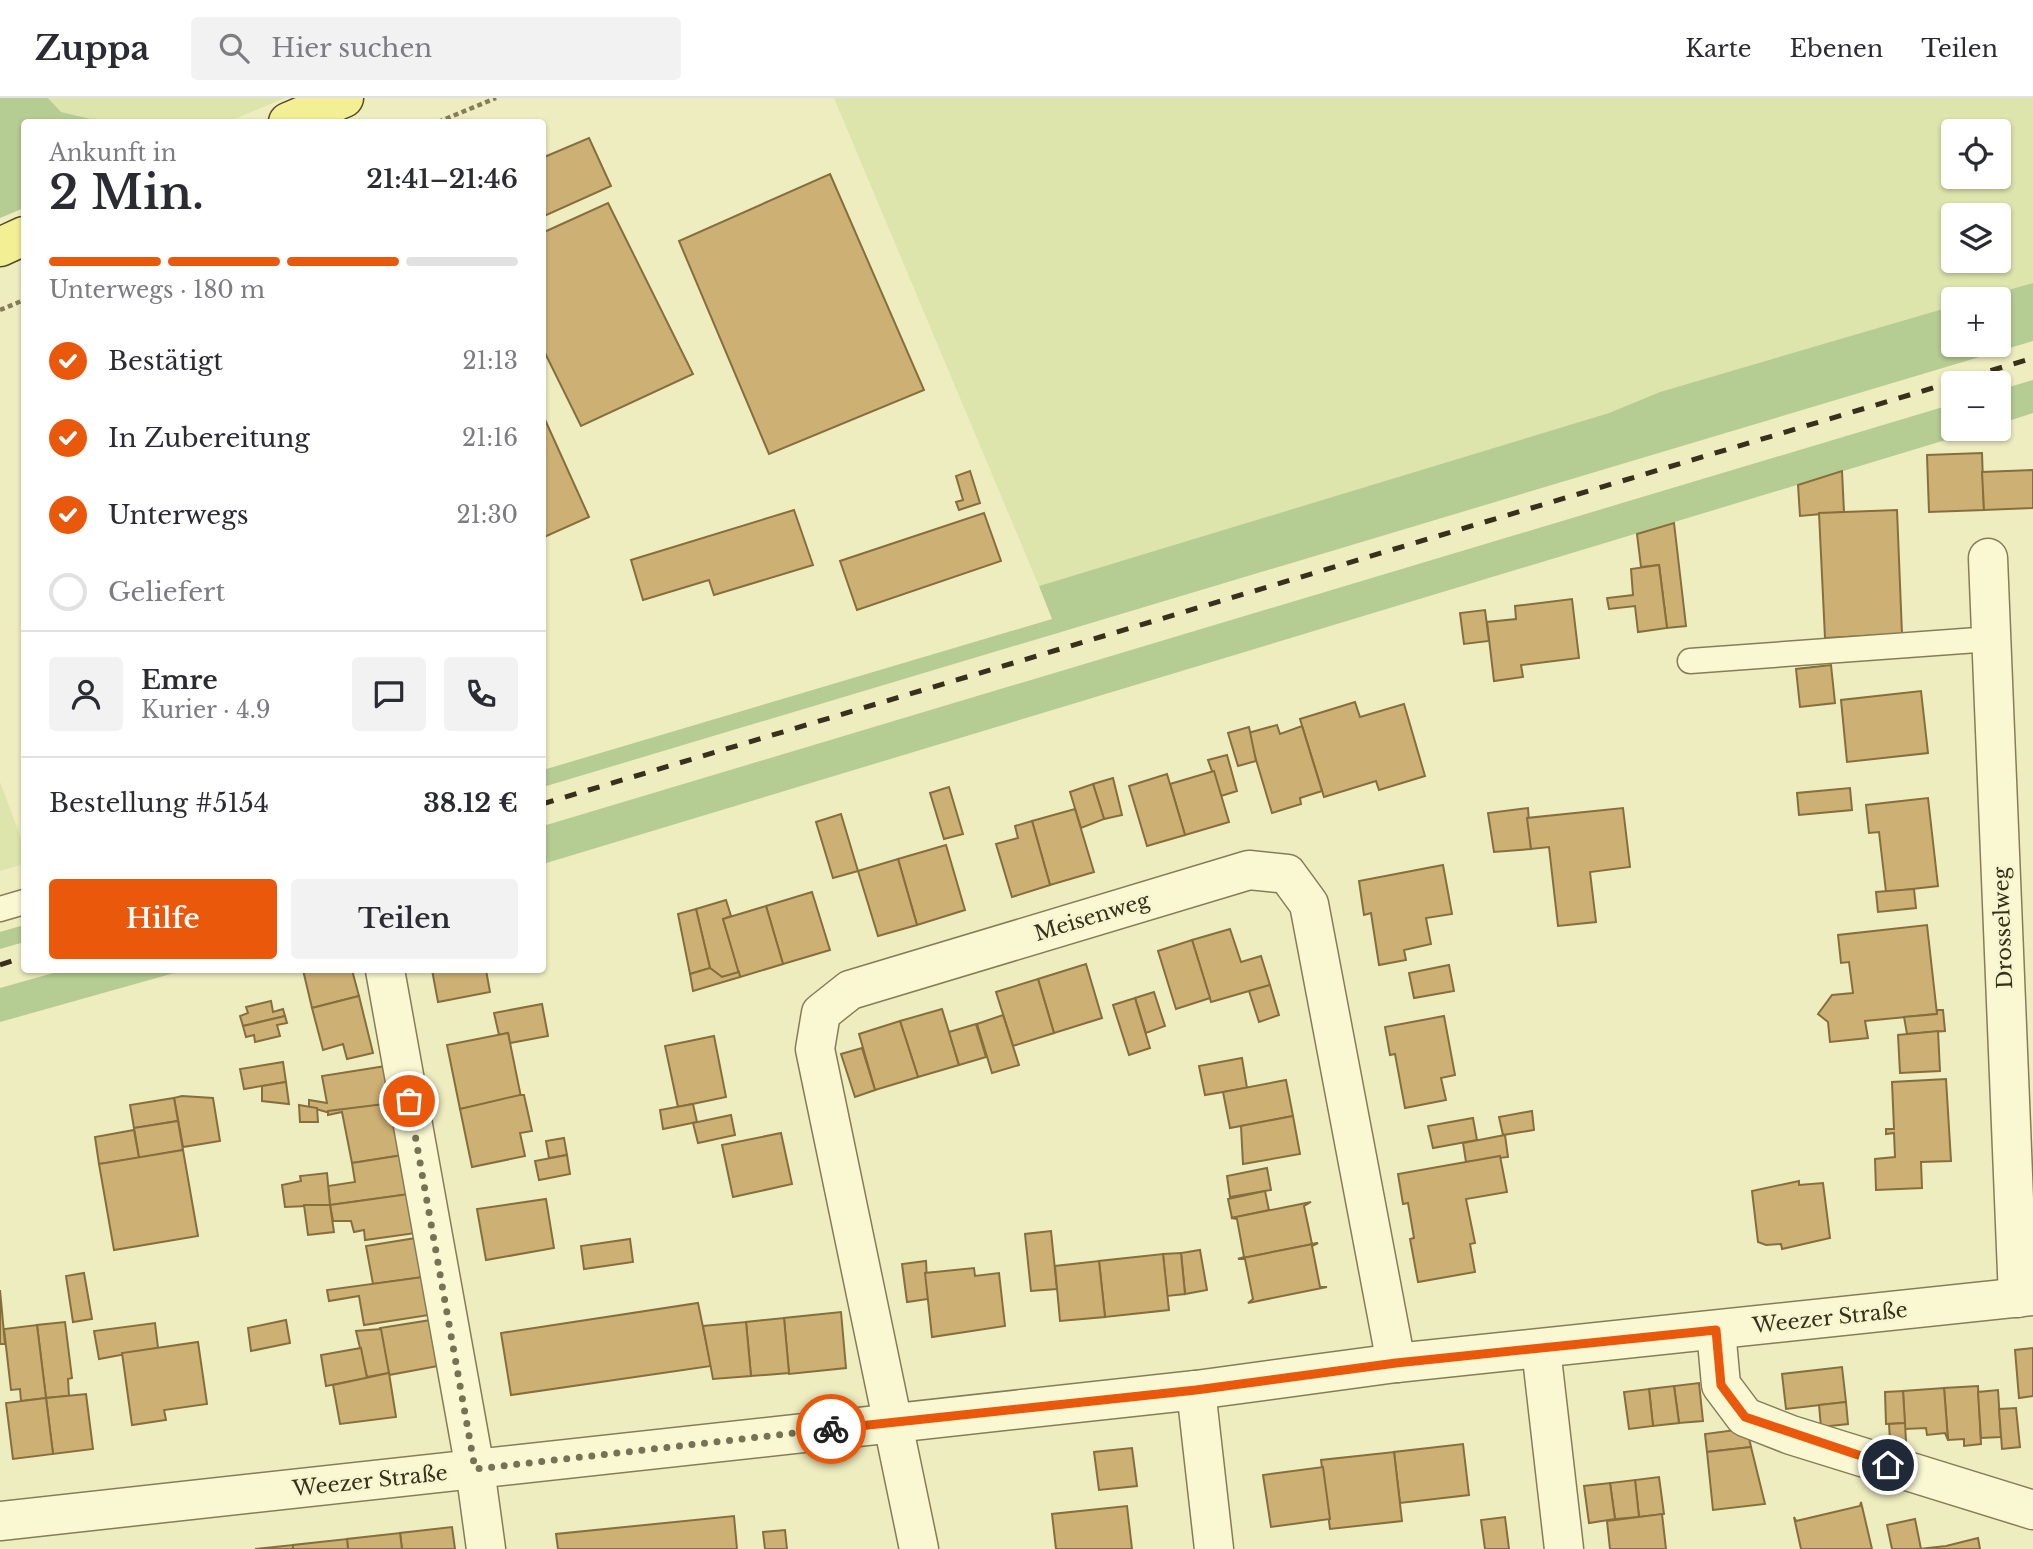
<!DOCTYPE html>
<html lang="de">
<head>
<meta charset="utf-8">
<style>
	:root { --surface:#fff; --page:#f2f2f3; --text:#2b2b33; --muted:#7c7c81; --line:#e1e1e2; --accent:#ea580c }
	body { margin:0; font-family:"Libre Baskerville",serif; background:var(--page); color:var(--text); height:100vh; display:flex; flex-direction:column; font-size:26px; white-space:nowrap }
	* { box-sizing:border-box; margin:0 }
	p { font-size:23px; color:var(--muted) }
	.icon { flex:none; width:38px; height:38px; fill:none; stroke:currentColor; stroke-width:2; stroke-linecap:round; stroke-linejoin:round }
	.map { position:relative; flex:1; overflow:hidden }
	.details { position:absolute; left:21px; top:21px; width:525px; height:854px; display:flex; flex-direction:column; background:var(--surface); border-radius:7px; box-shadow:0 2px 5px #0004 }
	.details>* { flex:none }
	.tools { position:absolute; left:1941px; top:21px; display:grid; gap:14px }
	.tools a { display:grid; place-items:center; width:70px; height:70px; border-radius:7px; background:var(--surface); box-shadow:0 2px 5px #0004; font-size:35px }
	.pin { position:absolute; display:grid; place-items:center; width:60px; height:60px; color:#fff; margin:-30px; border:4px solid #fff; border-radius:50%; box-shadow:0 2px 7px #0007 }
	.courier { position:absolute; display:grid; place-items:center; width:70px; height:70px; margin:-35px; border:5px solid #ea580c; border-radius:50%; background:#fff; color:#222; box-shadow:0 2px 9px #0007 }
	.head em { font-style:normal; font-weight:600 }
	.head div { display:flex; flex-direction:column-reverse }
	.head { display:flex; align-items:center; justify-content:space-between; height:119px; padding:0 28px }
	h1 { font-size:46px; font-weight:600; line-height:52px }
	.bar { display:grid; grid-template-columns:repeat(4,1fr); gap:10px 7px; align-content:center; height:84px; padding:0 28px }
	.bar i { height:9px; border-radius:5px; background:var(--line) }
	.bar .active { background:var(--accent) }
	.bar p { grid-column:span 4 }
	.line { display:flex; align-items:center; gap:18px; padding:0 28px; border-top:2px solid var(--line) }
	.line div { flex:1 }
	.round { display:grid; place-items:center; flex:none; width:74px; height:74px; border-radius:7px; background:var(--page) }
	ol { padding:0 28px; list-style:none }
	li { display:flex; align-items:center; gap:21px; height:77px }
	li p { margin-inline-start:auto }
	li .icon { padding:7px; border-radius:50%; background:var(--accent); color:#fff; stroke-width:4 }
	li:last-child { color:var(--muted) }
	li i { width:38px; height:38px; border:4px solid var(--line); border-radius:50% }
	.cta { display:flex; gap:14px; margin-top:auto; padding:14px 28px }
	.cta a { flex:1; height:80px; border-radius:7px; background:var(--accent); color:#fff; font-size:28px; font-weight:600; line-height:80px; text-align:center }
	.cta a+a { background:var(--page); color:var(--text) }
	header { display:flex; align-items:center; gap:42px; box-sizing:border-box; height:98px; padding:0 35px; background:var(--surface); border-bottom:2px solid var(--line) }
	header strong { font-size:33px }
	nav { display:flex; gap:38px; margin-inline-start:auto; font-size:24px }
	.search { width:490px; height:63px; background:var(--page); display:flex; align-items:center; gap:18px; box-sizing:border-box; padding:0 24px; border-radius:7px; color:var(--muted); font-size:26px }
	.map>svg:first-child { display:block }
	.farmland { fill:#dde4ac; fill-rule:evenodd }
	.green { fill:#b5cc93 }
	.building { fill:#cdb174; stroke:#866e3d; stroke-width:2 }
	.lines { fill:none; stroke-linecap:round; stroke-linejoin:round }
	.lane-casing { stroke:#867d57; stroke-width:27 }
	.street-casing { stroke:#867d57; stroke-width:41 }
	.primary-casing { stroke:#544a2c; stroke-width:41 }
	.path { stroke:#867d57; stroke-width:4.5; stroke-dasharray:5 3.5; stroke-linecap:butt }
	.lane { stroke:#f9f8d2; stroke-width:24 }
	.street { stroke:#f9f8d2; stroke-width:38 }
	.primary { stroke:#f2ef95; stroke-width:38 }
	.rail { stroke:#36301c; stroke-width:5; stroke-dasharray:12 12; stroke-linecap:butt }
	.done { stroke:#767255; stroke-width:7; stroke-dasharray:0 12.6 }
	.route { stroke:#ea580c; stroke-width:9 }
	.labels { text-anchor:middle; stroke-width:5; stroke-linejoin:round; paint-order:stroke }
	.street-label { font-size:21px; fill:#36301c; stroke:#f5f5ce }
</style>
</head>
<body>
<header>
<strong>Zuppa</strong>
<div class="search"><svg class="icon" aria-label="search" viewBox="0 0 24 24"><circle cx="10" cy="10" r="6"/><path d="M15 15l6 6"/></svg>Hier suchen</div>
<nav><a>Karte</a><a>Ebenen</a><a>Teilen</a></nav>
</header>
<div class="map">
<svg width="2033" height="1451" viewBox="0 0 2033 1451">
	<rect width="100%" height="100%" fill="#eeedbf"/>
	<g class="farmland">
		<path d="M48,0H285L227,24H104L61,14Z"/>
		<path d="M834,0H2033V185L1976,201H1953V208L1660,294L1609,315L1039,488ZM1953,33H1998V79H1953ZM1953,117H1998V163H1953Z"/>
		<path d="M0,684L24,748V766L0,773Z"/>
	</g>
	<g class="green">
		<path d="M0,0H48L61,14L104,24H24V110L0,120Z"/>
		<path d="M2033,185V243L543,689V672L1052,521L1039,488L1609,315L1660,294L1953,208V247H1998V201H1976Z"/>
		<path d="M2033,282V315L1999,326V292Z"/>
		<path d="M1953,306V331H1982L543,766V728Z"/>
		<path d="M24,827V844L0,851V834Z"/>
		<path d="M64,872H185L0,924V890Z"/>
	</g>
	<g class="building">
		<path d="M589,40L611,88L542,119V60Z"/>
		<path d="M830,76L924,292L769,356L679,143Z"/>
		<path d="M608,105L693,276L581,328L542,249V135Z"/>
		<path d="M542,315L589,419L542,440Z"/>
		<path d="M1982,355L1984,412L1929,414L1927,357Z"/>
		<path d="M2033,372V410L1984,412L1982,374Z"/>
		<path d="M970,373L980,405L959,412L956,404L963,402L956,378Z"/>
		<path d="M1842,373L1844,414L1800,418L1798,387Z"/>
		<path d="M794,412L813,467L714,497L709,482L643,502L631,462Z"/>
		<path d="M1897,412L1902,536L1825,540L1819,415Z"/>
		<path d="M984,415L1001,463L857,512L840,463Z"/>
		<path d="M1674,425L1686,528L1667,530L1659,467L1641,469L1637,436Z"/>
		<path d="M1659,467L1667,530L1638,534L1635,508L1609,511L1607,500L1633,497L1631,471Z"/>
		<path d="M1572,501L1579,560L1521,567L1523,579L1494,583L1487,524L1516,521L1515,508Z"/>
		<path d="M1485,512L1489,543L1464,546L1460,515Z"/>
		<path d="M1831,567L1835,605L1800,609L1796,571Z"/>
		<path d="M1921,593L1928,655L1847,664L1841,602Z"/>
		<path d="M1355,604L1360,619L1404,606L1425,678L1379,692L1376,683L1324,699L1300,621Z"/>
		<path d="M1277,627L1280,636L1302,628L1322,693L1300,700L1301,706L1272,715L1248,635Z"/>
		<path d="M1249,629L1256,663L1238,668L1228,635Z"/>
		<path d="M1227,657L1237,693L1221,698L1208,662Z"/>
		<path d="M1214,673L1229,724L1185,737L1170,686Z"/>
		<path d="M1167,676L1185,737L1147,748L1129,688Z"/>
		<path d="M1113,680L1122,717L1104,721L1093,686Z"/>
		<path d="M1093,686L1104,721L1081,730L1070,694Z"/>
		<path d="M949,689L963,736L944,741L930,695Z"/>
		<path d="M1850,690L1852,712L1799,717L1797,695Z"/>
		<path d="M1928,700L1938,788L1886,794L1879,734L1869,735L1866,707Z"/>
		<path d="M1528,710L1531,751L1494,754L1488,715Z"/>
		<path d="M1623,710L1630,769L1590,774L1596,824L1558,828L1549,749L1531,751L1527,720Z"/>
		<path d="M1075,711L1094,774L1050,787L1032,723Z"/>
		<path d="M841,716L858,773L833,780L816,724Z"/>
		<path d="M1032,723L1050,787L1012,799L996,746L1018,740L1015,728Z"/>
		<path d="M946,747L965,812L917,827L898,761Z"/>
		<path d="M898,761L917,827L878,838L858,773Z"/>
		<path d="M1443,767L1452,816L1426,820L1431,846L1404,852L1406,862L1379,867L1371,815L1364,817L1359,783Z"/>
		<path d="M1914,791L1916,810L1878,814L1876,794Z"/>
		<path d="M812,794L830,852L783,866L766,808Z"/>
		<path d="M726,802L731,818L723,821L739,874L722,879L710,870L696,811Z"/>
		<path d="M766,808L783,866L740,879L723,821Z"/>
		<path d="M696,811L710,870L690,876L678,816Z"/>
		<path d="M1927,827L1937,916L1865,923L1868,940L1830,944L1828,924L1818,916L1832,897L1853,895L1849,864L1841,865L1838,837Z"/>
		<path d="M1230,831L1241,864L1261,858L1270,887L1211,904L1192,842Z"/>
		<path d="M1192,842L1210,900L1176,911L1158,853Z"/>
		<path d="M1086,866L1102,920L1054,935L1038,881Z"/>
		<path d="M1449,867L1454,893L1414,900L1409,875Z"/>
		<path d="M710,870L722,879L739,874L740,879L693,893L690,876Z"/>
		<path d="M303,872H352L359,898L312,910Z"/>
		<path d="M432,872H486L490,894L438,904Z"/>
		<path d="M1038,881L1054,935L1013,948L996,894Z"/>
		<path d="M1270,887L1279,917L1259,924L1249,893Z"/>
		<path d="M1154,894L1165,928L1146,935L1135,900Z"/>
		<path d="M359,898L373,955L347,961L343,946L323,952L312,910Z"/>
		<path d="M1135,900L1150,950L1129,957L1113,907Z"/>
		<path d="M271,903L273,914L283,911L285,918L243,928L240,918L248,915L246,909Z"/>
		<path d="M542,906L548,938L510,945L508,935L499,937L494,915Z"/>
		<path d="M942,911L959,967L918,979L900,923Z"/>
		<path d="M1937,912H1943L1945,933L1907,936L1904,919L1937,916Z"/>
		<path d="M1003,917L1019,967L992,975L977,926Z"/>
		<path d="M285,918L287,925L277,927L280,938L255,944L254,937L246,939L243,928Z"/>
		<path d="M1444,918L1455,977L1441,980L1446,1002L1405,1010L1395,956L1390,957L1385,929Z"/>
		<path d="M900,923L918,979L875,992L859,936Z"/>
		<path d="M976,926L986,959L959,967L949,934Z"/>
		<path d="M1938,933L1940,973L1900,975L1898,937Z"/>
		<path d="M508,935L521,999L460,1011L447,947Z"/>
		<path d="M714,938L726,999L678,1009L665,948Z"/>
		<path d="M862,950L875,992L855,999L841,956Z"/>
		<path d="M1242,960L1247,990L1205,997L1199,968Z"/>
		<path d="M283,964L286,984L244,991L240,971Z"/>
		<path d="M386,968L392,1005L330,1015L309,1009V1002L327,1005L322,978Z"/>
		<path d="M1946,981L1951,1063L1921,1064L1922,1090L1876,1092L1875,1061L1895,1059L1894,1035L1886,1036V1031H1894L1892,984Z"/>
		<path d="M1286,982L1293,1018L1230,1030L1223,994Z"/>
		<path d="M286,984L289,1006L262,1003V988Z"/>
		<path d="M520,997H524L532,1033L520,1035L525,1058L472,1069L460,1011Z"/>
		<path d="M182,998L213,1000L220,1043L183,1049L174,1000Z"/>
		<path d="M174,1000L178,1023L134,1030L130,1007Z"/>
		<path d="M392,1005L403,1057L352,1065L342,1014L328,1017V1013Z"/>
		<path d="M693,1006L697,1024L663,1031L660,1012Z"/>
		<path d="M299,1007L317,1010L318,1024H300Z"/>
		<path d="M1532,1013L1534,1032L1503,1037L1499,1019Z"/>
		<path d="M731,1017L735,1037L698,1045L693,1025Z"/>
		<path d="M1293,1018L1300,1056L1243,1066L1241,1028Z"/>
		<path d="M1473,1020L1477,1042L1433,1050L1428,1028Z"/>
		<path d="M178,1023L183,1052L139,1060L134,1030Z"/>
		<path d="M134,1032L139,1060L99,1066L95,1039Z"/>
		<path d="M781,1035L792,1086L733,1099L722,1047Z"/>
		<path d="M1505,1037L1508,1059L1466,1064L1463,1045Z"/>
		<path d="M564,1040L567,1057L549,1060L546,1043Z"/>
		<path d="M183,1052L198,1138L114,1152L99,1066Z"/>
		<path d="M403,1057L409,1096L330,1107L328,1088L355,1084L352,1065Z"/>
		<path d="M567,1057L570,1076L539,1082L535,1063Z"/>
		<path d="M1500,1058L1507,1094L1466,1101L1475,1145L1470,1146L1475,1174L1418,1184L1410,1141L1414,1140L1408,1105L1403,1106L1398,1076Z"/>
		<path d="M1267,1070L1271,1092L1230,1099L1227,1078Z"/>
		<path d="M327,1075L330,1107L285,1109L282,1087L301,1083L300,1078Z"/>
		<path d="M1799,1083V1087L1823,1085L1830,1140L1782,1151L1781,1146L1766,1147L1758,1144L1752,1093Z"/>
		<path d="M1265,1093L1269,1112L1232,1120L1228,1101Z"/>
		<path d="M409,1096L416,1135L365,1142L364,1132L354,1134L351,1123H333L330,1107Z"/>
		<path d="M546,1101L554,1150L486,1162L477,1111Z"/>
		<path d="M1311,1104L1304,1108L1312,1146L1318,1145L1238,1161L1244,1159L1237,1121L1231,1120Z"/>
		<path d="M304,1107H330L334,1134L308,1137Z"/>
		<path d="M1051,1133L1057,1191L1031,1193L1025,1136Z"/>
		<path d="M416,1140L423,1179L373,1186L366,1148Z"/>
		<path d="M630,1141L633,1164L584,1171L581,1148Z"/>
		<path d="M1318,1145L1312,1148L1320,1189H1327L1248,1205L1253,1201L1245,1161H1238Z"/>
		<path d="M1200,1152L1207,1192L1185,1196L1181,1155Z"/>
		<path d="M1181,1155L1185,1196L1167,1198L1163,1156Z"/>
		<path d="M1163,1156L1169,1212L1105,1219L1099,1163Z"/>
		<path d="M926,1163L928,1201L907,1204L902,1166Z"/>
		<path d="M1099,1163L1105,1219L1060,1223L1055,1168Z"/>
		<path d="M974,1170L975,1178L999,1175L1005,1228L932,1239L925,1175Z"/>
		<path d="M84,1175L92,1221L73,1224L66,1178Z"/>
		<path d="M423,1179L429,1217L364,1227L359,1198L329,1203L327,1192Z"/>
		<path d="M0,1192L5,1246H0Z"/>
		<path d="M698,1205L711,1268L511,1297L501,1235Z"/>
		<path d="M841,1214L846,1270L789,1276L784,1220Z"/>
		<path d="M784,1220L789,1275L751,1278L746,1224Z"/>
		<path d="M286,1222L290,1245L251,1253L248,1230Z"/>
		<path d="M431,1222L438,1268L389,1277L380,1230Z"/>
		<path d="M65,1224L72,1280L68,1281L69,1298L46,1300L37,1227Z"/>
		<path d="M746,1224L751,1278L713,1281L703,1228Z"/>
		<path d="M155,1225L158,1250L99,1261L94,1233Z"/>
		<path d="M37,1227L46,1300L21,1303L20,1291L11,1292L4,1231Z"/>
		<path d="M381,1231L389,1275L367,1279L356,1233Z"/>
		<path d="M198,1244L207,1306L164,1312L166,1322L132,1327L122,1255Z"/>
		<path d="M361,1250L367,1280L326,1288L321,1257Z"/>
		<path d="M2033,1250V1298L2019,1300L2015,1252Z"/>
		<path d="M1842,1269L1846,1304L1786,1311L1782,1276Z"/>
		<path d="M389,1275L396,1319L340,1326L333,1287Z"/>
		<path d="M1699,1285L1703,1323L1679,1325L1674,1288Z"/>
		<path d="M1674,1288L1679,1325L1653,1328L1649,1291Z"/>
		<path d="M1978,1288L1981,1346L1964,1348V1341L1948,1342L1944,1290Z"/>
		<path d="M1944,1290L1948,1342L1945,1335L1927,1337L1926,1330L1905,1331L1903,1293Z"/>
		<path d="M1649,1291L1653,1328L1629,1331L1624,1294Z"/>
		<path d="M1998,1292L2001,1339L1981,1340L1978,1294Z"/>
		<path d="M1903,1293L1905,1325L1886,1326L1885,1294Z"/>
		<path d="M86,1296L93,1351L53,1356L46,1300Z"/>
		<path d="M46,1300L53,1356L13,1361L6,1305Z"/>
		<path d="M1846,1304L1848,1326L1821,1329L1819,1307Z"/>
		<path d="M2016,1310L2020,1349L2002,1351L1999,1311Z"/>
		<path d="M1905,1325L1907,1362L1891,1358L1889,1326Z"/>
		<path d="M1743,1331L1748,1335L1751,1349L1707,1354L1705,1336Z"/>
		<path d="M1463,1346L1469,1397L1400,1405L1394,1354Z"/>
		<path d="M1751,1349L1765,1406L1713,1412L1707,1354Z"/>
		<path d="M1132,1350L1137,1388L1099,1392L1094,1354Z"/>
		<path d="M1394,1354L1402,1423L1330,1431L1321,1362Z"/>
		<path d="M1323,1369L1330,1421L1271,1429L1263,1377Z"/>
		<path d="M1659,1379L1664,1416L1639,1419L1635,1382Z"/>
		<path d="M1635,1382L1639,1419L1615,1421L1610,1385Z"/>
		<path d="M1610,1385L1615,1421L1589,1425L1584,1388Z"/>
		<path d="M1861,1404L1872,1451H1801L1794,1419L1796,1423L1860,1408Z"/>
		<path d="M1127,1408L1132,1451H1056L1052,1416Z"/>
		<path d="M1662,1416L1666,1451H1610L1607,1423Z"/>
		<path d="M734,1418L737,1451H558L556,1436Z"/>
		<path d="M1505,1419L1509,1451H1485L1481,1422Z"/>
		<path d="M1915,1421L1921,1451H1892L1887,1427Z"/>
		<path d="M452,1429L455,1451H402L400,1435Z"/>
		<path d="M785,1432L787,1451H765L763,1434Z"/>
		<path d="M400,1435L402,1451H348L347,1441Z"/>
		<path d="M1978,1440L1980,1451H1919L1946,1448Z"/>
		<path d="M347,1441L348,1451H293V1447Z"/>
		<path d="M293,1447V1451H255Z"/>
	</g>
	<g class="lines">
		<g class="lane-casing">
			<g id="lane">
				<path d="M1690,563L1991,541"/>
				<path d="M0,811L24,804"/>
			</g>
		</g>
		<g class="street-casing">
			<g id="street">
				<path d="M1988,460L2018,1200"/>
				<path d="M385,872L475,1371L486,1451"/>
				<path d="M1716,1232L1721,1287L1745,1319L1791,1337L2033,1412"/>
				<path d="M1541,1251L1564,1451"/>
				<path d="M1196,1292L1214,1451"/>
				<path d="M0,1423L1196,1292L1396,1265L2033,1198"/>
				<path d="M919,1451L815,951L821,915L850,892L1249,772L1287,776L1309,806L1396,1265"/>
			</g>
		</g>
		<g class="primary-casing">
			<g id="primary">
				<path d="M288,24L344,0"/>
				<path d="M0,149L24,138"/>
			</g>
		</g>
		<g class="path">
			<path d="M438,24L496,0"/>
			<path d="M0,212L24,202"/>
		</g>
		<use href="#lane" class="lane"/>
		<use href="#street" class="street"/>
		<use href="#primary" class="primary"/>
		<g class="rail">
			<path d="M542,706L2033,260"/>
			<path d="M0,867L24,859"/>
		</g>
	</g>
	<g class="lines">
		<path class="done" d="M409,1003L475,1371L831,1331"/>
		<path class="route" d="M831,1331L1196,1292L1396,1265L1716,1232L1721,1287L1745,1319L1888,1367"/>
	</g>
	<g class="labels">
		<g class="street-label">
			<text transform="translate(1092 819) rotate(-17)" y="7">Meisenweg</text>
			<text transform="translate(2003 830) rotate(-92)" y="7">Drosselweg</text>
			<text transform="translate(1830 1220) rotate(-6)" y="7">Weezer Straße</text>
			<text transform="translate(370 1383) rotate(-6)" y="7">Weezer Straße</text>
		</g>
	</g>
</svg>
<div class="tools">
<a><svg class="icon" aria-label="locate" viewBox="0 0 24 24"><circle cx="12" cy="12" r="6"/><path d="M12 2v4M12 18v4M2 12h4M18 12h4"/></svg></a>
<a><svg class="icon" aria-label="layers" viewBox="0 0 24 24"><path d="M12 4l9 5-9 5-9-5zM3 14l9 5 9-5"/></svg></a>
<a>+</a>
<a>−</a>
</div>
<div class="pin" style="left:409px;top:1003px;background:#ea580c"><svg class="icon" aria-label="bag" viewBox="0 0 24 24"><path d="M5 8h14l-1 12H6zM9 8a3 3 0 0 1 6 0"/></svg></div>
<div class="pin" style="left:1888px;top:1367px;background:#1f2937"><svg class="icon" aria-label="home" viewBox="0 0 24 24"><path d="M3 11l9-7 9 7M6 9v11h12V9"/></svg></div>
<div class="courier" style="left:831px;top:1331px"><svg class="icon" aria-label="bike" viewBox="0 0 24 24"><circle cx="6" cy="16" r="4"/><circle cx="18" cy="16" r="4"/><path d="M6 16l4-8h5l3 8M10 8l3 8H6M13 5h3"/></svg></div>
<section class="details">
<div class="head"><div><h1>2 Min.</h1><p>Ankunft in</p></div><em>21:41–21:46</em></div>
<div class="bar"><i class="active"></i><i class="active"></i><i class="active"></i><i></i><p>Unterwegs · 180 m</p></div>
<ol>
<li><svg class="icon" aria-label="check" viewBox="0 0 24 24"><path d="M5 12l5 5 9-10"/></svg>Bestätigt<p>21:13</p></li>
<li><svg class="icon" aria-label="check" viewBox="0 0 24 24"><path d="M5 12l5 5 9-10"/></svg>In Zubereitung<p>21:16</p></li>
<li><svg class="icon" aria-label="check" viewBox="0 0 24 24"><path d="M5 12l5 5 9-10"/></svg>Unterwegs<p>21:30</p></li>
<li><i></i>Geliefert</li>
</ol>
<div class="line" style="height:126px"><a class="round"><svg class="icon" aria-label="person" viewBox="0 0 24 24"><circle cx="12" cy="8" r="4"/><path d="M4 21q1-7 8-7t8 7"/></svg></a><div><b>Emre</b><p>Kurier · 4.9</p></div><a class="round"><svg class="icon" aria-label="chat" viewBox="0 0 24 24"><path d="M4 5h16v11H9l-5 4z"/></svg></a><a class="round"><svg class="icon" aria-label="phone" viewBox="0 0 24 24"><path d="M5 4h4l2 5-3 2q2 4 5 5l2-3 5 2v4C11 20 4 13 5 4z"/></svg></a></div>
<div class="line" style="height:91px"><div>Bestellung #5154</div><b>38.12 €</b></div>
<div class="cta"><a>Hilfe</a><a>Teilen</a></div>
</section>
</div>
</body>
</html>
